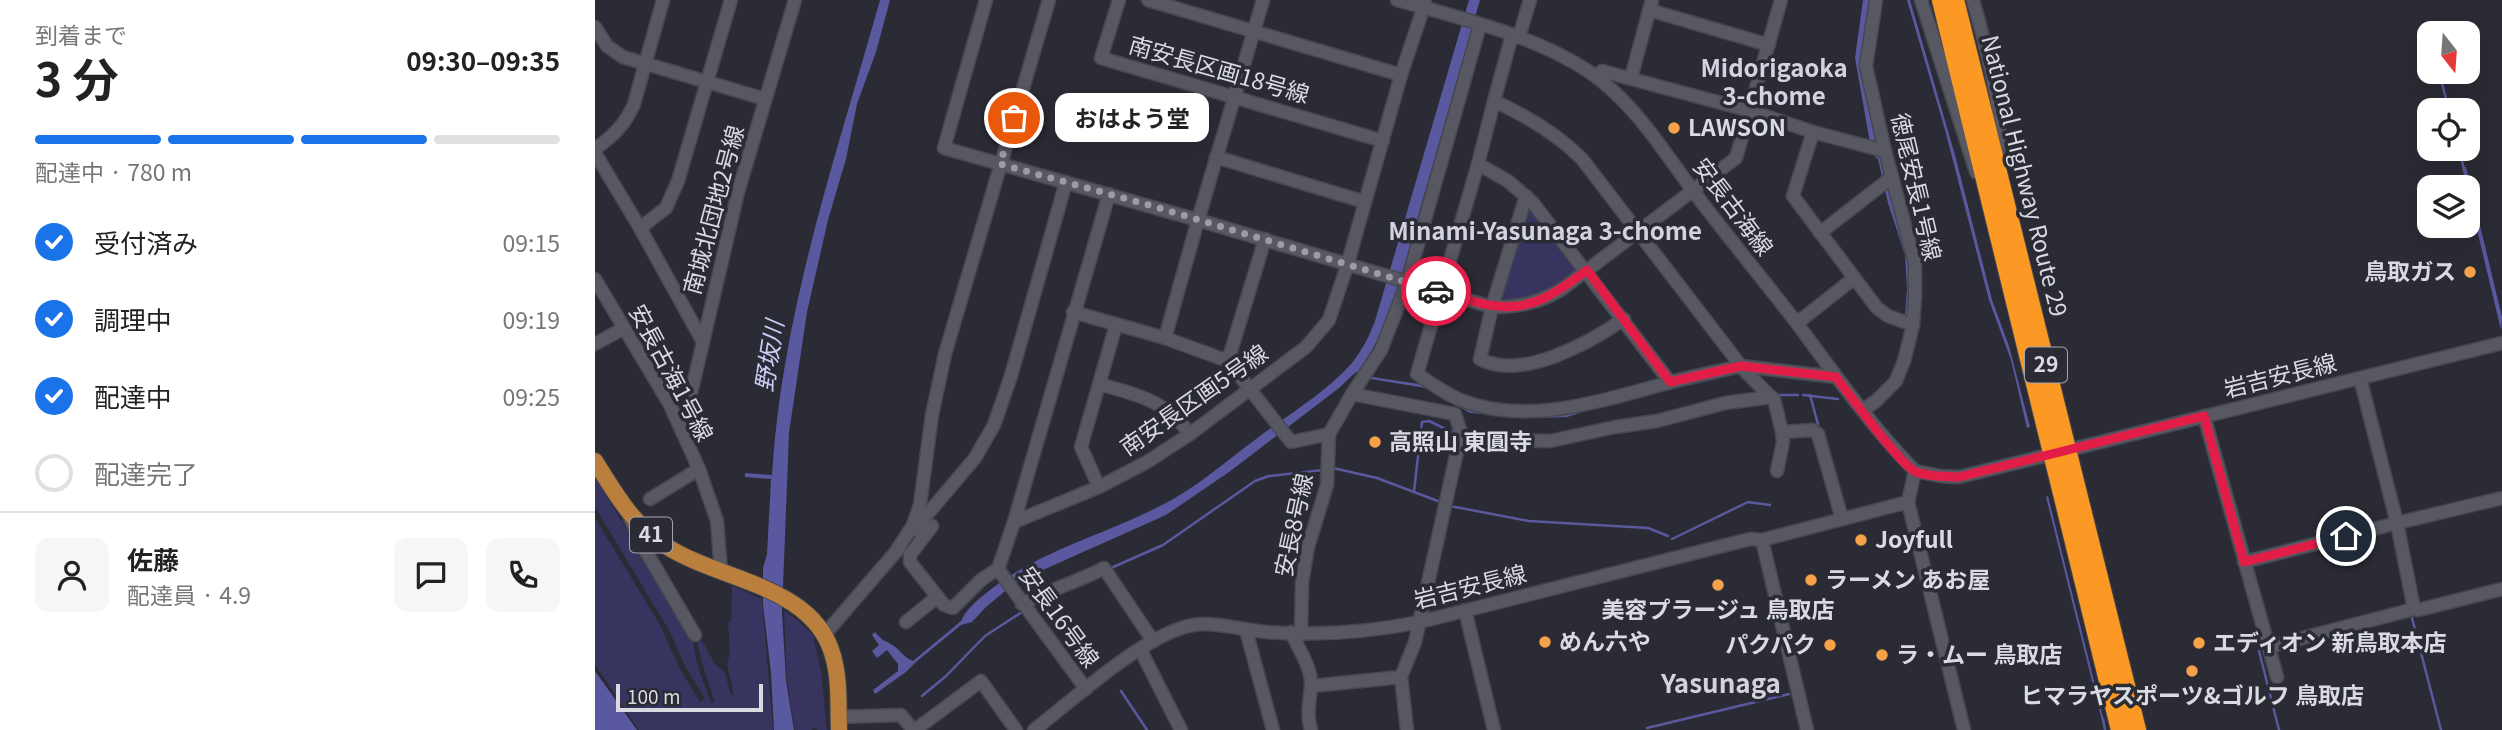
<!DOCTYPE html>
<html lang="ja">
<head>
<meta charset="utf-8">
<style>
	:root { --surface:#fff; --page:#f6f6f6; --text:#222; --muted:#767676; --line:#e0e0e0; --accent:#1a73e8 }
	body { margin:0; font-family:Georgia,"Noto Sans JP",serif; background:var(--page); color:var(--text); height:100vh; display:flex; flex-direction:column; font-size:26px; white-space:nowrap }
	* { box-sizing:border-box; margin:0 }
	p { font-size:23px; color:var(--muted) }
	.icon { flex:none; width:38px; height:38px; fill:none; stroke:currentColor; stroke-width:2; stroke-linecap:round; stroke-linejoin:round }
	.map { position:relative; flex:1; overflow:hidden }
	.panel { display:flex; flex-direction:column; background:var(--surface); width:595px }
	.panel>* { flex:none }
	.needle { width:46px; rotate:163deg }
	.fabs { position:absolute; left:1822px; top:21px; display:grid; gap:14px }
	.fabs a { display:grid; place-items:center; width:63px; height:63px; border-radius:14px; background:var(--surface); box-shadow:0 7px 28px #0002; font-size:35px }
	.scale { position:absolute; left:21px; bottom:18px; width:147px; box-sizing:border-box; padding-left:7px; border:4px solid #dadbe1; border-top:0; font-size:19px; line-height:24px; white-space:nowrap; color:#dadbe1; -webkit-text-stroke:5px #2a2b34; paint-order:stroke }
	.pin { position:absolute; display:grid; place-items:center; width:60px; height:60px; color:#fff; margin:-30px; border:4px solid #fff; border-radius:50%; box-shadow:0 2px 7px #0007 }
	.courier { position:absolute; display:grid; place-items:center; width:70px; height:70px; margin:-35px; border:5px solid #e11d48; border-radius:50%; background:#fff; color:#222; box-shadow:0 2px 9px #0007 }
	.bubble { position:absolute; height:49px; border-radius:14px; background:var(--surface); box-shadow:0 7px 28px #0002; font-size:23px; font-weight:700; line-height:49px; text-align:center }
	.overview em { font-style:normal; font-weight:700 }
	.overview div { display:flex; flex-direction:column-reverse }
	.overview { display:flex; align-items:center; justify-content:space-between; height:119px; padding:0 35px }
	h1 { font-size:46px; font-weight:700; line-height:52px }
	.bar { display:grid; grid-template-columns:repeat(4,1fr); gap:10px 7px; align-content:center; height:84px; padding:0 35px }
	.bar i { height:9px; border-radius:5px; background:var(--line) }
	.bar .current { background:var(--accent) }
	.bar p { grid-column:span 4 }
	.line { display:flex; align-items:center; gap:18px; padding:0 35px; border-top:2px solid var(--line) }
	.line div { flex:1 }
	.round { display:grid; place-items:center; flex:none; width:74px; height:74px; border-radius:14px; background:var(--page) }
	ol { padding:0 35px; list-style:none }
	li { display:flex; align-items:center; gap:21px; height:77px }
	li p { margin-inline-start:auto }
	li .icon { padding:7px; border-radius:50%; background:var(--accent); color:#fff; stroke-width:4 }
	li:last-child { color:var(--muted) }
	li i { width:38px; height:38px; border:4px solid var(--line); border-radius:50% }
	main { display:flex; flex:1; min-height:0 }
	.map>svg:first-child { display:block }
	.green { fill:#373560 }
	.water { fill:#5a589e }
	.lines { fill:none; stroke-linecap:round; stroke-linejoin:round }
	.stream { stroke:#5a589e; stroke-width:2.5 }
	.minor-casing { stroke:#47474f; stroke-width:15 }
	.major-casing { stroke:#47474f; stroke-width:18 }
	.highway-casing { stroke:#47474f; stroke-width:20 }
	.minor { stroke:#575862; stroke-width:12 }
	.major { stroke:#ba7f3d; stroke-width:16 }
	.highway { stroke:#fc9925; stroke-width:18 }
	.done { stroke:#9c9da4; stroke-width:7; stroke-dasharray:0 12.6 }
	.route { stroke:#e11d48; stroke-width:9 }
	.poi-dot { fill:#f7a149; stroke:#2a2b34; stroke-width:2.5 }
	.labels { text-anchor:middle; stroke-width:7; stroke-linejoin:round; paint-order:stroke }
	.shield { fill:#2a2b34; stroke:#a5a6ad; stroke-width:2 }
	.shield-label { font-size:21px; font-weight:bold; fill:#dadbe1 }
	.street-label { font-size:23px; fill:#dadbe1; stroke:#2a2b34 }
	.poi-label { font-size:23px; font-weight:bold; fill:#dadbe1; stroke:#2a2b34; text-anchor:start }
	.neighbourhood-label { font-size:24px; font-weight:bold; fill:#d3d3e0; stroke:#2a2b34 }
	.water-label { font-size:24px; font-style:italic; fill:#cccdf6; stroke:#2a2b34 }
	.quarter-label { font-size:26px; font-weight:bold; fill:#d3d3e0; stroke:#2a2b34 }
</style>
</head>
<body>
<main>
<section class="panel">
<div class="overview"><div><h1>3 分</h1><p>到着まで</p></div><em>09:30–09:35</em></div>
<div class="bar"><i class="current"></i><i class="current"></i><i class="current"></i><i></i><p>配達中 · 780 m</p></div>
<ol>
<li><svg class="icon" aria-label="check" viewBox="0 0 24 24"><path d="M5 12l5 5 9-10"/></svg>受付済み<p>09:15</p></li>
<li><svg class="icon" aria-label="check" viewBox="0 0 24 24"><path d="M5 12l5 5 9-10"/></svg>調理中<p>09:19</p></li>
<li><svg class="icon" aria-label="check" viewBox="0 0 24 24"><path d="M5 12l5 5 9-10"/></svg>配達中<p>09:25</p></li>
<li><i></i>配達完了</li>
</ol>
<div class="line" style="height:126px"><a class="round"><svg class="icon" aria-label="person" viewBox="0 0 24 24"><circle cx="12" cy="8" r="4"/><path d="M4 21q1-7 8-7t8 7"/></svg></a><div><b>佐藤</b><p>配達員 · 4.9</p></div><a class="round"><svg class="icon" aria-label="chat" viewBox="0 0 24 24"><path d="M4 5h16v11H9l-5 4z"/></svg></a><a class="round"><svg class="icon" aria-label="phone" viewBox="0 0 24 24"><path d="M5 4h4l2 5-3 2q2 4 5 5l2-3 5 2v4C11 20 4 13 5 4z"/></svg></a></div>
</section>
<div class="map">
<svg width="1907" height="730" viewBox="0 0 1907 730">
	<rect width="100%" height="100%" fill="#2a2b34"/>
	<g class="green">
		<path d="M934,205L982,266L980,273C958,288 938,298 910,300L905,295Z"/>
		<path d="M0,477L98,640L102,664L116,703L120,702L111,676L101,640L107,641L120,664L130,673L136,695H139L132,664L135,653L133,621H136L137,586L167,599L178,730H44L0,665V518L65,625L84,667L105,702L110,699L89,664L75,632L0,507Z"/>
		<path d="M189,611L200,618L218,635L226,671L232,730H222L221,727L216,730H200L192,682Z"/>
	</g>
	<g class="water">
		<path d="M285,0H295L281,52L262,104L251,159L233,220L212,312L194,433L187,612L191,681L199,730H179L176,673L168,604V568L172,554L176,479L150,477V473L177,475C187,311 241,157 285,0Z"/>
		<path d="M874,0H885C864,72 844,144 823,216C808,269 797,325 764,370L766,373L761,372L744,388L634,472L571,515L421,582L391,607L377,622L366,625L321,662L311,672L280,694L278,690L303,671V664L292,650L282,658L277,651L284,645L277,635L280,632C289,643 291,640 299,646C307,652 308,657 318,661L366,621C371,610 380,602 390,594C442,551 507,536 565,506C600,489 630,462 661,439C693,415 730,393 757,363C767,350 774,337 780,321Z"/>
		<path d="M1268,0H1275L1268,58L1289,177L1312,255L1315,290L1312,317L1310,316L1312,289L1310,255L1293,203L1283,159L1277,154L1260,58Z"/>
		<path d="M1312,0H1315L1360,155L1397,300L1414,346L1435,427L1432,428L1416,360L1394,300L1350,130Z"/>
		<path d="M1867,167H1871L1907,317L1906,330Z"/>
		<path d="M1147,371L1232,380L1233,382L1148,373L1017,403L972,417L945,418L875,413L831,388L769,378L771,376L831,385L875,410L915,415L945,416L972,414L1017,401Z"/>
		<path d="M1453,496L1509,721H1507L1451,497Z"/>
		<path d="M0,671L42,730H0Z"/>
	</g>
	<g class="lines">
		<g class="stream">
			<path d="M1844,72L1854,110"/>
			<path d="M1864,149L1869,169"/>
			<path d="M1182,395H1203"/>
			<path d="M1208,395L1243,399"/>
			<path d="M1215,395L1224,428"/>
			<path d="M738,468L782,478L848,503"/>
			<path d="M819,491L827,422L834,421L863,435"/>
			<path d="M855,506L934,521L1053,528L1073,536"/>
			<path d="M1077,539L1153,502L1175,505"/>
			<path d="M516,568L568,545L660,481L674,476L728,470"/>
			<path d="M1816,614L1846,730"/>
			<path d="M1664,651L1684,730"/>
			<path d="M526,691L552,730"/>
			<path d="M327,696L351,676L390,636L427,612"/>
			<path d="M1508,719L1510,730"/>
			<path d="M1052,728L1194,694"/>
		</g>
		<g class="minor-casing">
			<g id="minor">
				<path d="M391,0L349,148L603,220L570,338"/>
				<path d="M524,0L506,58L788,141"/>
				<path d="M668,0L603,220L897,307C924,307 944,303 967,289L1141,158L1186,0"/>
				<path d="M802,0C865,18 942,36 996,73C1040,104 1067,149 1099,192C1132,236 1167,278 1201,322C1239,373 1275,425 1320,471"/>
				<path d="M1326,0L1381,172"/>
				<path d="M1378,0C1389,40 1412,119 1402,158"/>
				<path d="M1054,10L1174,45"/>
				<path d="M0,27L12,46L28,57L170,99"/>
				<path d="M924,37L935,0"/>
				<path d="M1007,71L1156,111L1218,132L1290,151"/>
				<path d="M806,75L830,3"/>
				<path d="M1036,78L1057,0"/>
				<path d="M899,101C932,116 961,133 987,159L1146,366C1121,372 1097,376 1073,383C1007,400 935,426 868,401C852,395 836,383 822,374L883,164Z"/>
				<path d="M899,101L917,35"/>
				<path d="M1218,132L1198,196L1282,308L1293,316L1318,325"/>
				<path d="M0,149C18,136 30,125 39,104L68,0"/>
				<path d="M0,153L45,228L107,340"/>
				<path d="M621,157L770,202"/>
				<path d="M883,164L913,181L938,203L1075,382"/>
				<path d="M514,194L419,522L504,487L552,462L595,434L711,347L734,320L752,266L806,75L553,0"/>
				<path d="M931,196L897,307L885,359C927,381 994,343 1029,319"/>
				<path d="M45,228L71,208L83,181L136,0"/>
				<path d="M1225,233L1297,177"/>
				<path d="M0,279L75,405L104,469L122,521L126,572"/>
				<path d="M478,312L570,338L633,361L696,442L734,434"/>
				<path d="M1202,323L1258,279"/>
				<path d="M0,344L29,328"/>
				<path d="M633,361L670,239"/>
				<path d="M1146,366L1241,377"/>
				<path d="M1146,367L1176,397"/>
				<path d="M504,384C543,395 570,400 595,434"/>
				<path d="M757,394L786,350L812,283L885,25"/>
				<path d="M1268,410L1281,401L1301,381L1309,361L1318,325L1320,297V263L1290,151L1271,66L1281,0"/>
				<path d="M1609,416L1682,677"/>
				<path d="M87,432L143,192L200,0"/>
				<path d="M1182,471L1188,442L1187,432"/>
				<path d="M1320,471L1345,476L1364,477L1907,343"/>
				<path d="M504,487L486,447L521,325"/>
				<path d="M55,499L104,469"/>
				<path d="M1313,502L1369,730"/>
				<path d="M34,516L49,548L100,635"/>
				<path d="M337,526L315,555V562L349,605L358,608L387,579L403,569L419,522"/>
				<path d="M319,530L380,458L399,425L416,376L471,182"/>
				<path d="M1167,540L1212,730"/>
				<path d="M300,553L318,525L325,505L337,415L350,354L454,0"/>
				<path d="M1649,562L1802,523L1765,378"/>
				<path d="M403,569L491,689"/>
				<path d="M427,604C454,590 482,582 509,568L558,641"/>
				<path d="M1819,609L1802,523L1907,498"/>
				<path d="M870,610L899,730"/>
				<path d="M311,622L342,597"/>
				<path d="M651,630L678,730"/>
				<path d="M696,632C703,648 717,668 716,685C715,701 711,714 716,730"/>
				<path d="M706,633L707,583L713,547L732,485L734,434L757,394L860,414L868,439"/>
				<path d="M230,634L305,547"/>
				<path d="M1673,647L1819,609L1823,610L1907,589"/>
				<path d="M545,649L586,730"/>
				<path d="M806,677L812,730"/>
				<path d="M716,686L806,677L820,642L863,447L868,439L955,441L1020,427L1062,421L1130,403L1176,397L1179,399L1187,432L1217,430L1223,434L1247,519"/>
				<path d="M243,717L306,715L318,730"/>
				<path d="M320,730L386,681L421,730"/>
				<path d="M439,730C480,698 544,639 593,626C618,620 645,630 671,632C722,636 775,632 825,622L1155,539L1167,540L1313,502L1320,471"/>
			</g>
		</g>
		<g class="major-casing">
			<path id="major" d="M0,461C20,493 38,525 71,546C125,581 219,585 238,656C245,680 243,705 244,730"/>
		</g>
		<g class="highway-casing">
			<g id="highway">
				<path d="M1346,0L1525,730"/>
				<path d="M1360,0L1542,730"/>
			</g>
		</g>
		<use href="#minor" class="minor"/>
		<use href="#major" class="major"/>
		<use href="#highway" class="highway"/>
	</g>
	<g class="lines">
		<path class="done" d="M419,118L405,164L554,205L841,291"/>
		<path class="route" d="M841,291C913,312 929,318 992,270L1075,382L1146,366L1241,377C1255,395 1305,465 1321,472C1334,477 1351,476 1364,477L1609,416L1649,562L1751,536"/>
	</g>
	<g class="poi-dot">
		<circle cx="1079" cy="128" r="7"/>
		<circle cx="1875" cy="272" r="7"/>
		<circle cx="780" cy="442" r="7"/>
		<circle cx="1266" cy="540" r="7"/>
		<circle cx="1216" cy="580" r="7"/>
		<circle cx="1123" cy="585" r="7"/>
		<circle cx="950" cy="642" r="7"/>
		<circle cx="1604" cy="643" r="7"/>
		<circle cx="1235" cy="645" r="7"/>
		<circle cx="1287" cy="655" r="7"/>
		<circle cx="1597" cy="671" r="7"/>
	</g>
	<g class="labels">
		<g class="shield">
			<rect x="1430" y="347.5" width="42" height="35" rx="5"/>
			<rect x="35" y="517.5" width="42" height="35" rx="5"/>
		</g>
		<g class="shield-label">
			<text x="1451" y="372">29</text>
			<text x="56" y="542">41</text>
		</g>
		<g class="street-label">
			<text transform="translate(624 70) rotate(16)" y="8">南安長区画18号線</text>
			<text transform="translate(1429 176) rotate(76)" y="8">National Highway Route 29</text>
			<text transform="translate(1321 187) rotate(77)" y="8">徳尾安長1号線</text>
			<text transform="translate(1138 207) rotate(53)" y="8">安長古海線</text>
			<text transform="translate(119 210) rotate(-75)" y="8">南城北団地2号線</text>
			<text transform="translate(76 373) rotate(62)" y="8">安長古海1号線</text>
			<text transform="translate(1685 376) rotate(-14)" y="8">岩吉安長線</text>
			<text transform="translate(599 400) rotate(-35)" y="8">南安長区画5号線</text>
			<text transform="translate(699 525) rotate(-78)" y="8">安長8号線</text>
			<text transform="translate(875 587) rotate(-14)" y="8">岩吉安長線</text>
			<text transform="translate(464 617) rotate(54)" y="8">安長16号線</text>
		</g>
		<g class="poi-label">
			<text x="1093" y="136">LAWSON</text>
			<text x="1861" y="280" text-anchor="end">鳥取ガス</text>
			<text x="794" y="450">高照山 東圓寺</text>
			<text x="1280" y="548">Joyfull</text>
			<text x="1230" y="588">ラーメン あお屋</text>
			<text x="1123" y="618" text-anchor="middle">美容プラージュ 鳥取店</text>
			<text x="964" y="650">めん六や</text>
			<text x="1618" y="651">エディオン 新鳥取本店</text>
			<text x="1221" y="653" text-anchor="end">パクパク</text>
			<text x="1301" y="663">ラ・ムー 鳥取店</text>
			<text x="1597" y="704" text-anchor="middle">ヒマラヤスポーツ&amp;ゴルフ 鳥取店</text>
		</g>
		<g class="neighbourhood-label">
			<text x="1179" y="77">Midorigaoka<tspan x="1179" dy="28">3-chome</tspan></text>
			<text x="950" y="240">Minami-Yasunaga 3-chome</text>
		</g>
		<g class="water-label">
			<text transform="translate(175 356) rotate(-81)" y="8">野坂川</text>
		</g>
		<g class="quarter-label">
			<text x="1126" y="693">Yasunaga</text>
		</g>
	</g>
</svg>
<div class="fabs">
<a><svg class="needle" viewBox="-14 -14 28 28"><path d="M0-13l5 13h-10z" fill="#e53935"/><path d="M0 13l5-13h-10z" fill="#767676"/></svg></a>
<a><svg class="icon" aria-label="locate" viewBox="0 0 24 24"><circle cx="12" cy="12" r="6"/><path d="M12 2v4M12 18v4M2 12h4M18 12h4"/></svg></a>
<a><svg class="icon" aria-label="layers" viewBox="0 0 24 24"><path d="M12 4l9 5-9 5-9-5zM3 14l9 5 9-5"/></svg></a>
</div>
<div class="scale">100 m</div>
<div class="pin" style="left:419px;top:118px;background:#ea580c"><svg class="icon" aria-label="bag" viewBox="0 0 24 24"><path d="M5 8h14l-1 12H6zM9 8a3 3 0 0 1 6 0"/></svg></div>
<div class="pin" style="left:1751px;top:536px;background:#1f2937"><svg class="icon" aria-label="home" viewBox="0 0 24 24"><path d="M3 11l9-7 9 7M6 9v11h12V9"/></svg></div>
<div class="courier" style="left:841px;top:291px"><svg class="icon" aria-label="car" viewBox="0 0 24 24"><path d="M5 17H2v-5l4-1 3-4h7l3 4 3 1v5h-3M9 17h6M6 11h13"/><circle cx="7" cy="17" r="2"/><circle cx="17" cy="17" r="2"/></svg></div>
<div class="bubble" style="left:460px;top:93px;width:154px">おはよう堂</div>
</div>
</main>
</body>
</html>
